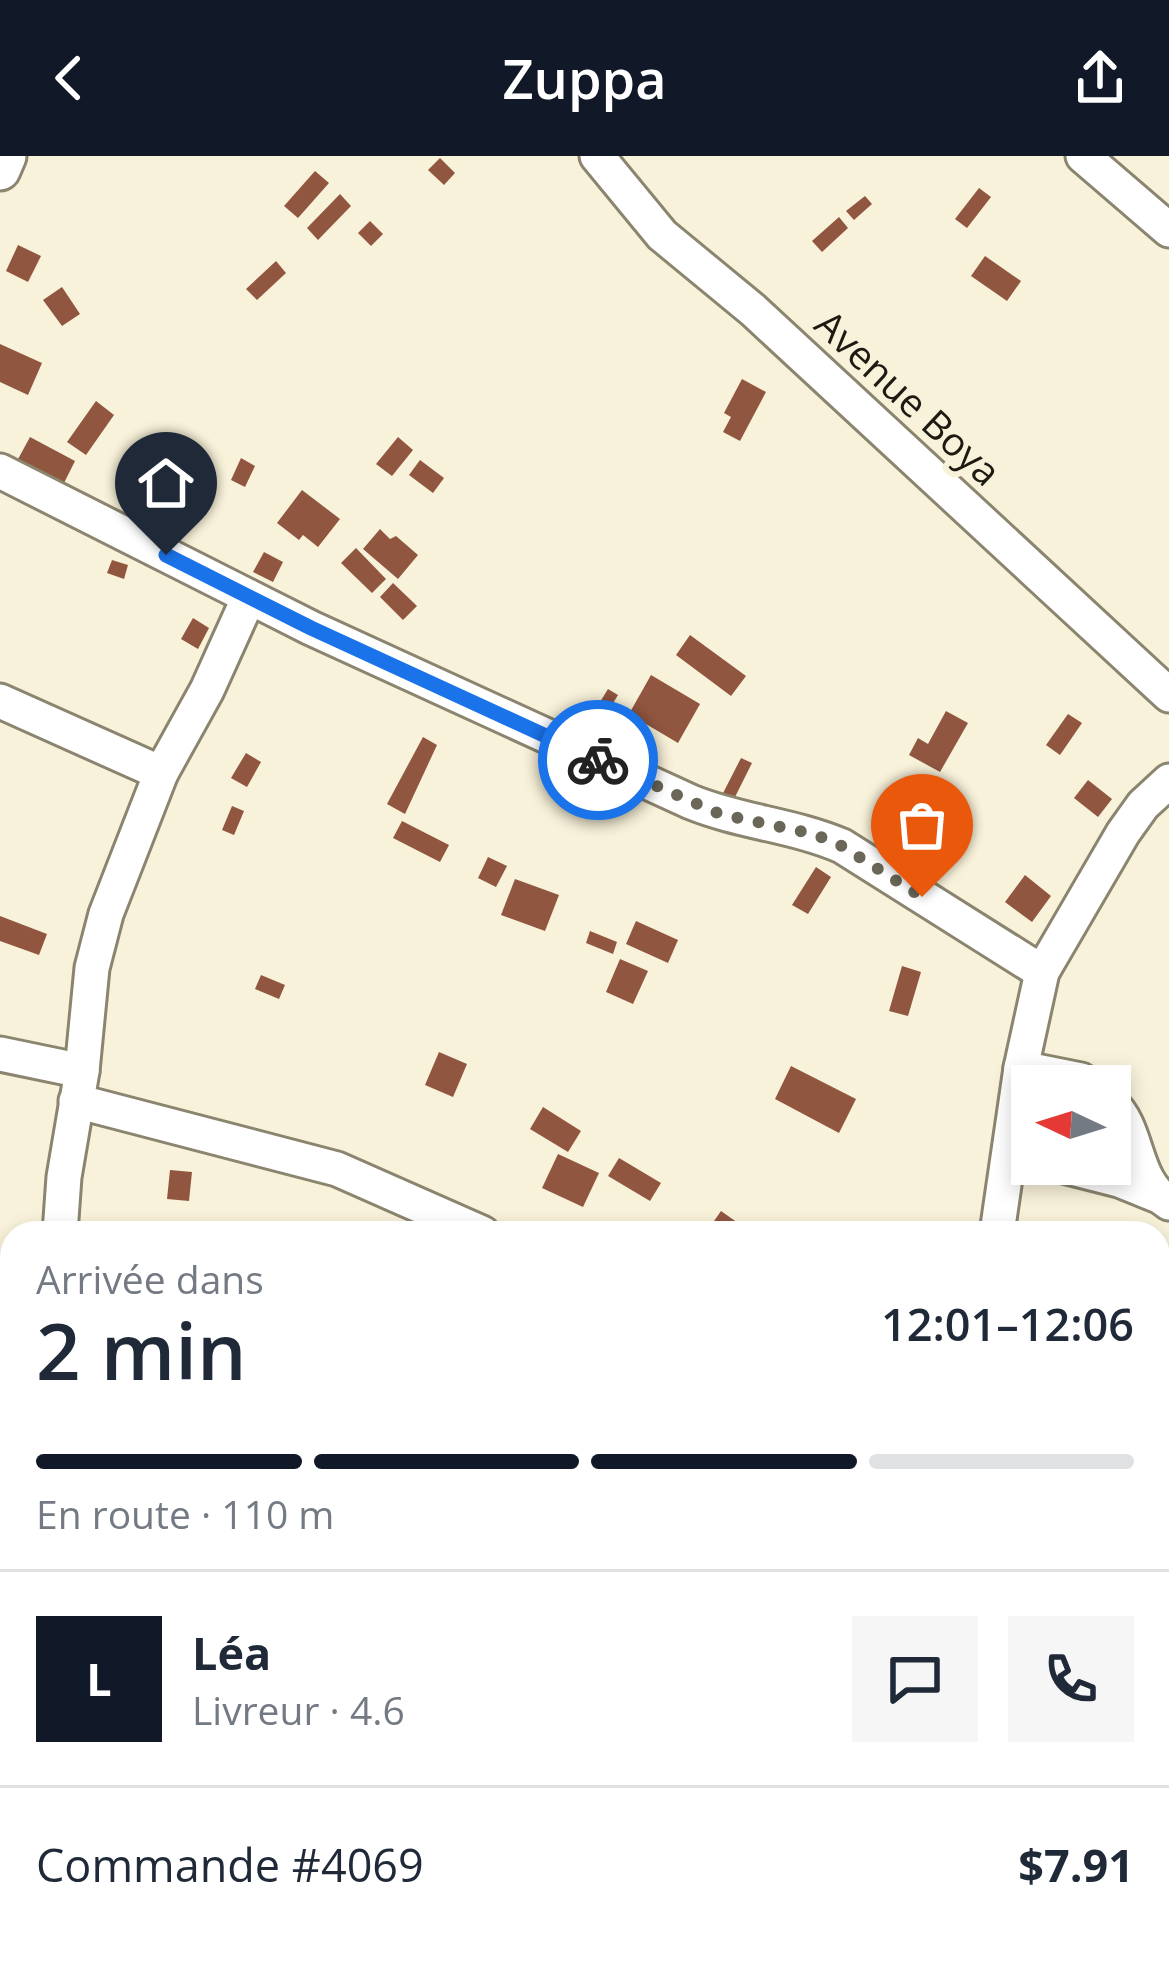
<!DOCTYPE html>
<html lang="fr">
<head>
<meta charset="utf-8">
<style>
	:root { --surface:#fff; --page:#f6f6f7; --text:#1f2937; --muted:#747a83; --line:#e0e1e3; --accent:#111827 }
	body { margin:0; font-family:"Open Sans",sans-serif; background:var(--page); color:var(--text); height:100vh; display:flex; flex-direction:column; font-size:45px; white-space:nowrap }
	* { box-sizing:border-box; margin:0 }
	p { font-size:39px; color:var(--muted) }
	.icon { flex:none; width:66px; height:66px; fill:none; stroke:currentColor; stroke-width:2; stroke-linecap:round; stroke-linejoin:round }
	.map { position:relative; flex:1; overflow:hidden }
	.details { position:absolute; left:0px; top:1065px; width:1170px; height:744px; display:flex; flex-direction:column; background:var(--surface); border-radius:36px 36px 0 0; box-shadow:0 6px 18px #0003 }
	.details>* { flex:none }
	.needle { width:78px; rotate:274deg }
	.fabs { position:absolute; left:1011px; top:909px; display:grid; gap:24px }
	.fabs a { display:grid; place-items:center; width:120px; height:120px; border-radius:0px; background:var(--surface); box-shadow:0 6px 18px #0003; font-size:60px }
	.pin { position:absolute; display:grid; place-items:center; width:102px; height:102px; color:#fff; margin:-123px -51px; border-radius:50% 50% 50% 0; rotate:-45deg; box-shadow:0 0 12px #0007 }
	.pin .icon { rotate:45deg }
	.courier { position:absolute; display:grid; place-items:center; width:120px; height:120px; margin:-60px; border:9px solid #1a73e8; border-radius:50%; background:#fff; color:#222; box-shadow:0 3px 15px #0007 }
	.summary em { font-style:normal; font-weight:600 }
	.summary div { display:flex; flex-direction:column-reverse }
	.summary { display:flex; align-items:center; justify-content:space-between; height:204px; padding:0 36px }
	h1 { font-size:78px; font-weight:600; line-height:90px }
	.bar { display:grid; grid-template-columns:repeat(4,1fr); gap:18px 12px; align-content:center; height:144px; padding:0 36px }
	.bar i { height:15px; border-radius:9px; background:var(--line) }
	.bar .active { background:var(--accent) }
	.bar p { grid-column:span 4 }
	.line { display:flex; align-items:center; gap:30px; padding:0 36px; border-top:3px solid var(--line) }
	.line div { flex:1 }
	.round { display:grid; place-items:center; flex:none; width:126px; height:126px; border-radius:0px; background:var(--page) }
	header { display:flex; justify-content:space-between; align-items:center; height:156px; padding:0 36px; background:var(--accent); color:#fff; font-size:54px; font-weight:600 }
	.map>svg:first-child { display:block }
	.building { fill:#91563f }
	.lines { fill:none; stroke-linecap:round; stroke-linejoin:round }
	.minor-casing { stroke:#8b846e; stroke-width:39 }
	.tertiary-casing { stroke:#8b846e; stroke-width:45 }
	.path { stroke:#a49e8d; stroke-width:6; stroke-dasharray:6 9; stroke-linecap:butt }
	.minor { stroke:#fff; stroke-width:33 }
	.tertiary { stroke:#fff; stroke-width:39 }
	.done { stroke:#6a6658; stroke-width:12; stroke-dasharray:0 21.6 }
	.route { stroke:#1a73e8; stroke-width:15 }
	.labels { text-anchor:middle; stroke-width:12; stroke-linejoin:round; paint-order:stroke }
	.street-label { font-size:39px; fill:#1d1a12; stroke:#f9f2da }
</style>
</head>
<body>
<header><svg class="icon" aria-label="back" viewBox="0 0 24 24"><path d="M15 5l-7 7 7 7"/></svg>Zuppa<svg class="icon" aria-label="share" viewBox="0 0 24 24"><path d="M12 15V3M7 8l5-5 5 5M5 13v7h14v-7"/></svg></header>
<div class="map">
<svg width="1169" height="1809" viewBox="0 0 1169 1809">
	<rect width="100%" height="100%" fill="#f9f2da"/>
	<g class="building">
		<path d="M440,2L455,17L444,29L428,14Z"/>
		<path d="M315,15L329,27L298,62L284,50Z"/>
		<path d="M979,32L991,41L967,72L955,63Z"/>
		<path d="M340,38L351,50L318,84L307,72Z"/>
		<path d="M865,40L872,48L854,64L846,55Z"/>
		<path d="M839,61L848,72L822,96L812,85Z"/>
		<path d="M370,65L383,78L371,90L358,77Z"/>
		<path d="M18,89L41,100L28,126L6,115Z"/>
		<path d="M985,100L1021,125L1007,145L971,120Z"/>
		<path d="M276,105L286,117L257,144L246,133Z"/>
		<path d="M62,131L80,158L62,170L43,144Z"/>
		<path d="M0,188L42,207L28,239L0,226Z"/>
		<path d="M742,223L766,236L740,285L723,276L731,261L724,257Z"/>
		<path d="M96,245L114,259L86,299L67,286Z"/>
		<path d="M30,281L75,305L63,329L17,305Z"/>
		<path d="M398,281L413,294L392,320L376,308Z"/>
		<path d="M241,302L255,310L245,331L231,324Z"/>
		<path d="M420,304L444,322L433,337L409,319Z"/>
		<path d="M302,334L340,363L318,391L303,379L299,384L277,367Z"/>
		<path d="M380,373L390,383L396,380L418,399L398,423L363,393Z"/>
		<path d="M356,392L386,423L372,437L341,407Z"/>
		<path d="M264,396L283,406L273,426L253,416Z"/>
		<path d="M112,404L128,409L124,423L107,417Z"/>
		<path d="M393,427L417,450L403,464L380,441Z"/>
		<path d="M193,462L209,472L198,493L181,483Z"/>
		<path d="M690,479L746,520L731,540L676,499Z"/>
		<path d="M651,519L700,548L678,587L629,558Z"/>
		<path d="M608,533L618,539L607,557L597,551Z"/>
		<path d="M946,555L968,567L940,616L909,599L918,582L928,588Z"/>
		<path d="M1068,558L1082,567L1060,599L1046,589Z"/>
		<path d="M423,581L437,589L405,658L387,648Z"/>
		<path d="M246,597L261,606L247,631L231,622Z"/>
		<path d="M741,602L752,607L731,649L720,643Z"/>
		<path d="M1088,624L1112,643L1098,661L1074,642Z"/>
		<path d="M232,650L244,655L234,679L222,674Z"/>
		<path d="M402,665L449,689L440,706L393,682Z"/>
		<path d="M488,701L507,710L496,731L478,722Z"/>
		<path d="M816,711L831,721L808,758L792,749Z"/>
		<path d="M1025,719L1051,740L1032,766L1005,746Z"/>
		<path d="M515,723L559,739L545,775L501,759Z"/>
		<path d="M0,760L47,778L39,799L0,785Z"/>
		<path d="M636,765L678,784L668,807L626,788Z"/>
		<path d="M590,775L617,786L613,798L586,787Z"/>
		<path d="M620,803L648,815L633,848L606,836Z"/>
		<path d="M902,810L921,816L908,860L889,855Z"/>
		<path d="M261,819L285,829L279,843L255,833Z"/>
		<path d="M439,896L467,908L453,941L425,929Z"/>
		<path d="M791,910L856,943L839,977L775,943Z"/>
		<path d="M543,951L581,975L568,996L530,973Z"/>
		<path d="M558,998L599,1017L583,1051L542,1032Z"/>
		<path d="M619,1002L661,1027L650,1045L608,1020Z"/>
		<path d="M170,1014L192,1016L189,1045L167,1043Z"/>
		<path d="M721,1055L748,1074L746,1077H724L712,1068Z"/>
		<path d="M1158,1193L1167,1196L1159,1212L1169,1217V1247L1158,1242Z"/>
		<path d="M54,1797L79,1802L77,1809H52Z"/>
	</g>
	<g class="lines">
		<g class="minor-casing">
			<g id="minor">
				<path d="M597,0L662,79L753,154L1169,539"/>
				<path d="M1083,0L1169,74"/>
				<path d="M0,315L311,472L691,646C740,666 793,669 842,690L1042,816"/>
				<path d="M0,545L161,617"/>
				<path d="M0,898L82,915"/>
				<path d="M1021,912L1081,924L1089,930"/>
				<path d="M76,945L337,1013L482,1077"/>
				<path d="M1110,946C1141,974 1131,1023 1169,1047"/>
				<path d="M1056,1008L1119,1024L1156,1039"/>
				<path d="M60,1077L64,1021L82,915L92,812L106,758L161,617L207,534L249,441"/>
				<path d="M997,1077L1021,912L1042,816L1123,677L1143,649L1169,625"/>
				<path d="M0,1469L12,1392"/>
				<path d="M0,1515L12,1519"/>
				<path d="M1158,1540L1169,1554"/>
				<path d="M743,1797L770,1809"/>
				<path d="M1102,1797L1121,1809"/>
				<path d="M486,1809L491,1797"/>
				<path d="M1004,1809L1013,1797"/>
			</g>
		</g>
		<g class="tertiary-casing">
			<path id="tertiary" d="M0,14L6,0"/>
		</g>
		<path class="path" d="M885,1797V1809"/>
		<use href="#minor" class="minor"/>
		<use href="#tertiary" class="tertiary"/>
	</g>
	<g class="lines">
		<path class="done" d="M598,604L720,658L814,678L842,690L922,741"/>
		<path class="route" d="M166,399L311,472L598,604"/>
	</g>
	<g class="labels">
		<g class="street-label">
			<text transform="translate(908 242) rotate(43)" y="14">Avenue Boya</text>
		</g>
	</g>
</svg>
<div class="fabs">
<a><svg class="needle" viewBox="-14 -14 28 28"><path d="M0-13l5 13h-10z" fill="#e53935"/><path d="M0 13l5-13h-10z" fill="#747a83"/></svg></a>
</div>
<div class="pin" style="left:922px;top:741px;background:#ea580c"><svg class="icon" aria-label="bag" viewBox="0 0 24 24"><path d="M5 8h14l-1 12H6zM9 8a3 3 0 0 1 6 0"/></svg></div>
<div class="pin" style="left:166px;top:399px;background:#1f2937"><svg class="icon" aria-label="home" viewBox="0 0 24 24"><path d="M3 11l9-7 9 7M6 9v11h12V9"/></svg></div>
<div class="courier" style="left:598px;top:604px"><svg class="icon" aria-label="bike" viewBox="0 0 24 24"><circle cx="6" cy="16" r="4"/><circle cx="18" cy="16" r="4"/><path d="M6 16l4-8h5l3 8M10 8l3 8H6M13 5h3"/></svg></div>
<section class="details">
<div class="summary"><div><h1>2 min</h1><p>Arrivée dans</p></div><em>12:01–12:06</em></div>
<div class="bar"><i class="active"></i><i class="active"></i><i class="active"></i><i></i><p>En route · 110 m</p></div>
<div class="line" style="height:216px"><b class="round" style="background:var(--accent);color:#fff">L</b><div><b>Léa</b><p>Livreur · 4.6</p></div><a class="round"><svg class="icon" aria-label="chat" viewBox="0 0 24 24"><path d="M4 5h16v11H9l-5 4z"/></svg></a><a class="round"><svg class="icon" aria-label="phone" viewBox="0 0 24 24"><path d="M5 4h4l2 5-3 2q2 4 5 5l2-3 5 2v4C11 20 4 13 5 4z"/></svg></a></div>
<div class="line" style="height:156px"><div>Commande #4069</div><b>$7.91</b></div>
</section>
</div>
</body>
</html>
